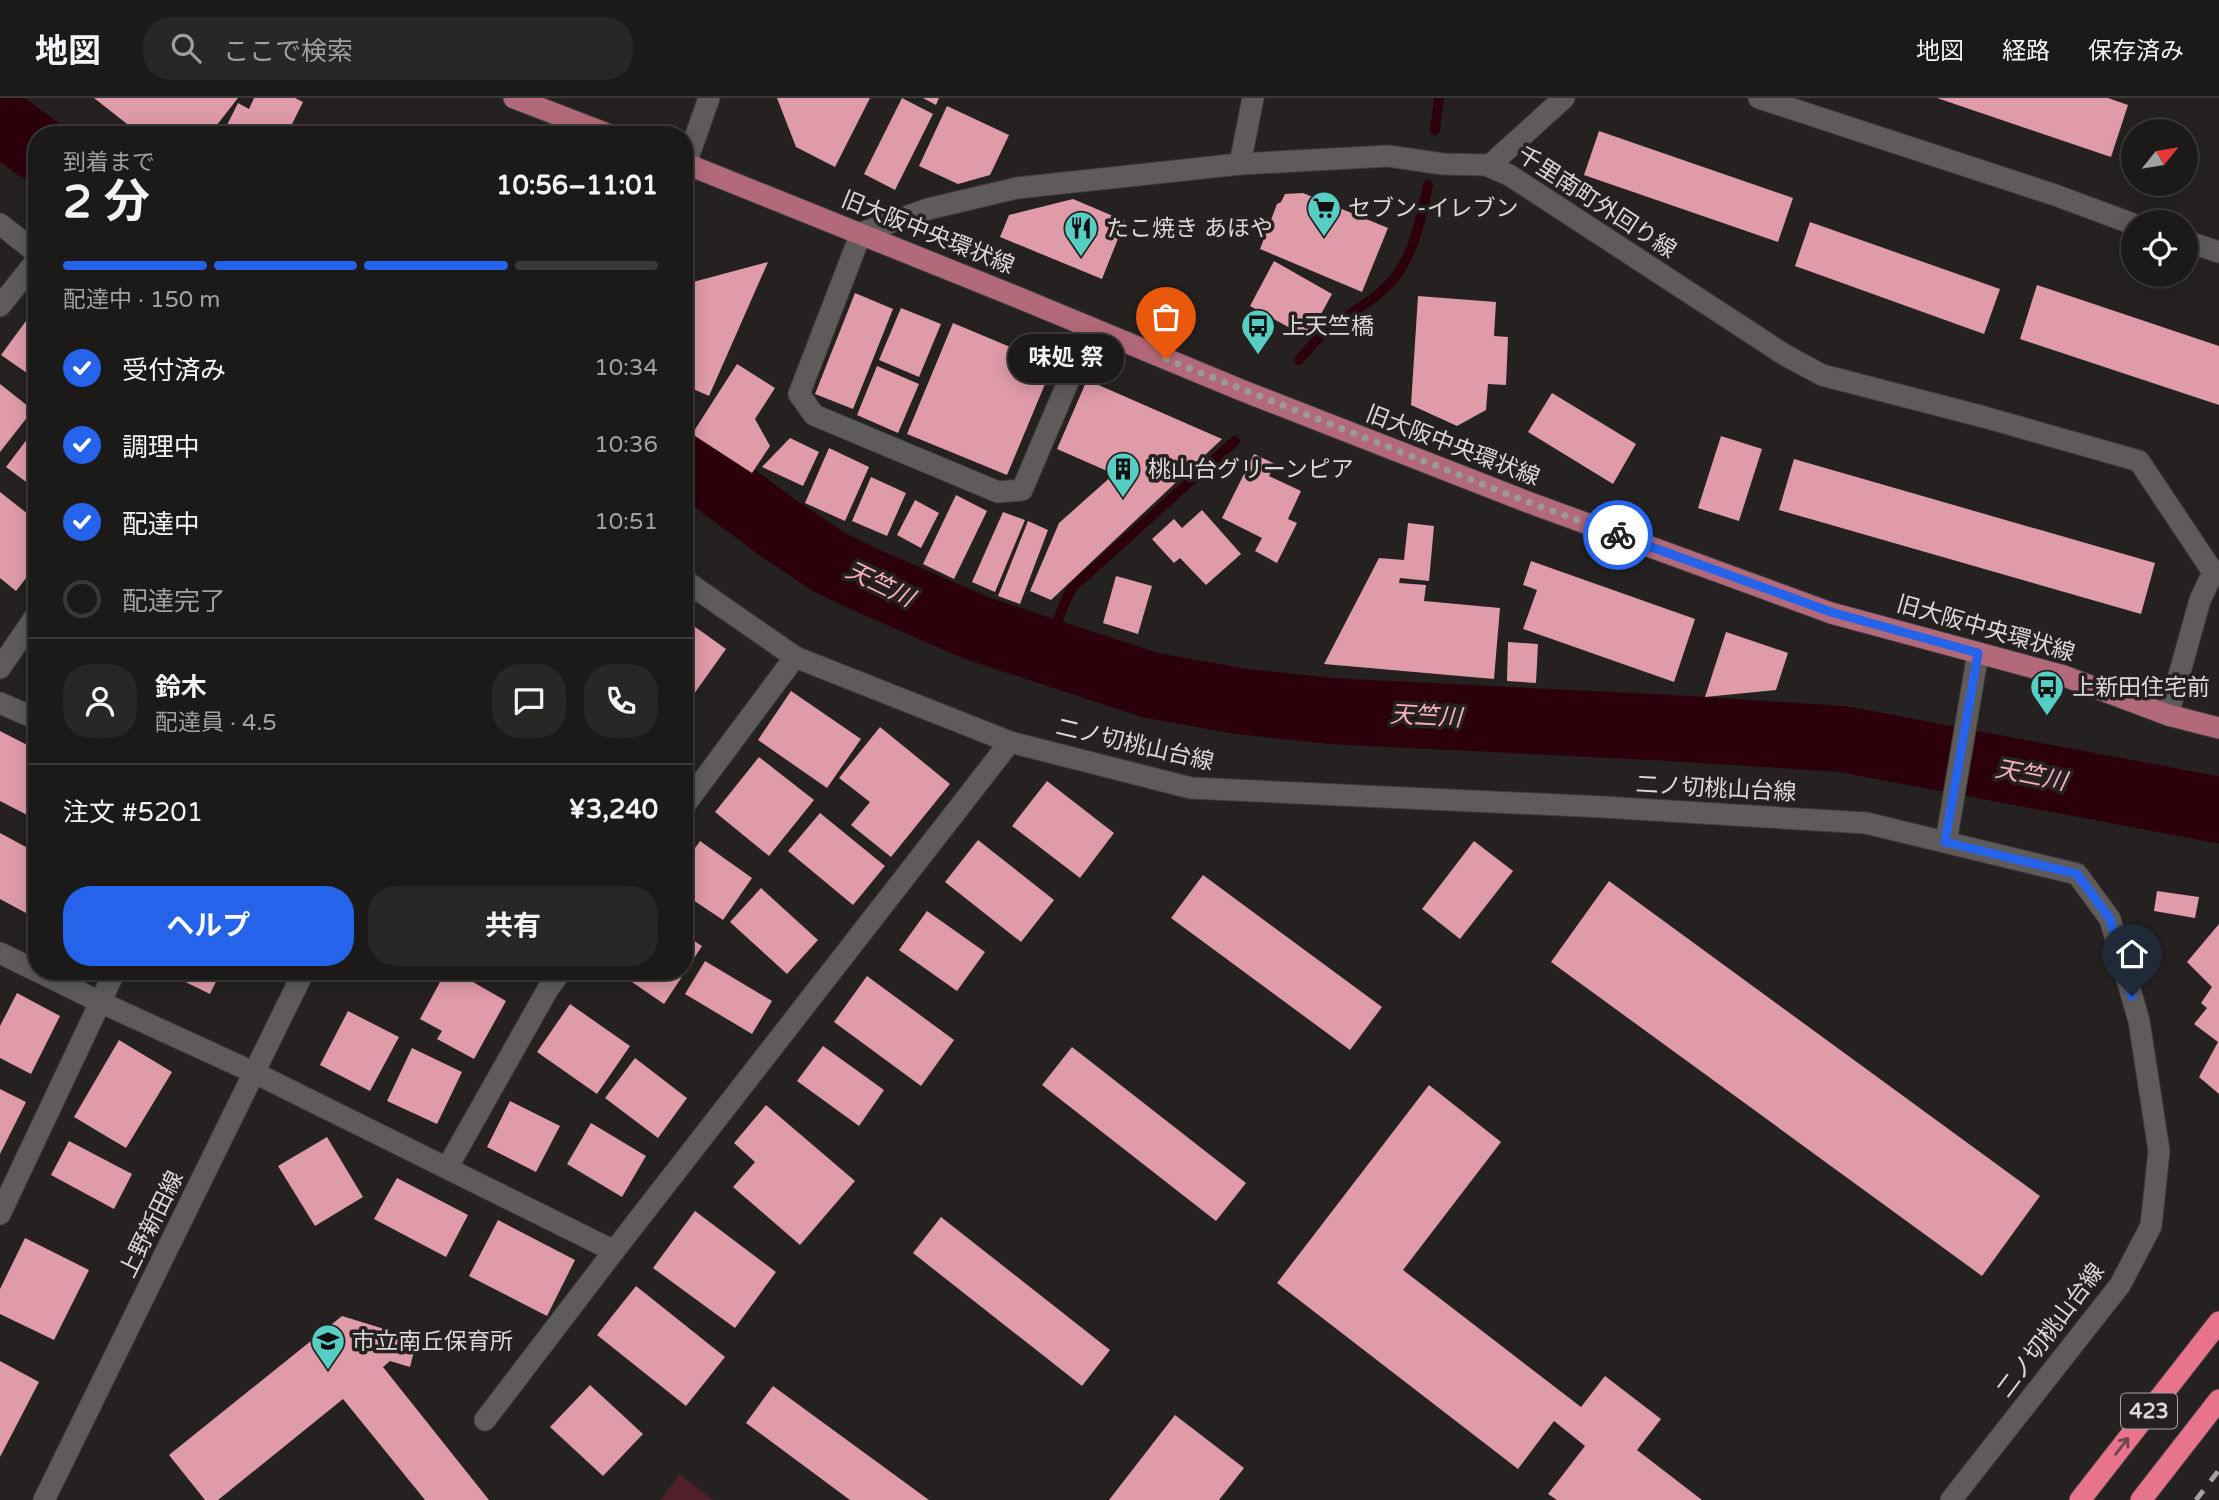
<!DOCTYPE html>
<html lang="ja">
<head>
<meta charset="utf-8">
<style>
	:root { --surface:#1c1919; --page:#292626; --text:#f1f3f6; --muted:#a0a0a2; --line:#3a3838; --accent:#2563eb }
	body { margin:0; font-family:"Varela Round","Noto Sans JP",sans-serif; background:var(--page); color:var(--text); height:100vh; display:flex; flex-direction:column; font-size:26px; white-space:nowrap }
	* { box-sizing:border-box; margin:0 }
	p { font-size:23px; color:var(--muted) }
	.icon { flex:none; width:38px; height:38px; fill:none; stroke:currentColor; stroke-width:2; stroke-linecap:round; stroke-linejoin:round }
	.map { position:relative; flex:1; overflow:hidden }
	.panel { position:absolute; left:28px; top:28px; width:665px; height:854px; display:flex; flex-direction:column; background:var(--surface); border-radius:28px; box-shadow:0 4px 18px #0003,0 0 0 2px var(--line) }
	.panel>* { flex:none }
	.needle { width:46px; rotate:60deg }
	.buttons { position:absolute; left:2121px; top:21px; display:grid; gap:14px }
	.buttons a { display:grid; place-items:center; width:77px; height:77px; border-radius:50%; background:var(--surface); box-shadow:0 4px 18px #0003,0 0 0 2px var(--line); font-size:35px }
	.pin { position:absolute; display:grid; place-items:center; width:60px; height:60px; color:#fff; margin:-72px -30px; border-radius:50% 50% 50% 0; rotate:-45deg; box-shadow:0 0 7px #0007 }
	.pin .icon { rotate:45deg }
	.courier { position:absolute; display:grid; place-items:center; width:70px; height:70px; margin:-35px; border:5px solid #2563eb; border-radius:50%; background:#fff; color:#222; box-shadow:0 2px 9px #0007 }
	.bubble { position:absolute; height:49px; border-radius:24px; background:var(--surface); box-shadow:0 4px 18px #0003,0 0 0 2px var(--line); font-size:23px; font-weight:700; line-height:49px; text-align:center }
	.summary em { font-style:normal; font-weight:700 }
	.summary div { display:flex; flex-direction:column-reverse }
	.summary { display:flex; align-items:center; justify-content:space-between; height:119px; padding:0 35px }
	h1 { font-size:46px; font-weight:700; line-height:52px }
	.bar { display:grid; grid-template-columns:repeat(4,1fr); gap:10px 7px; align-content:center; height:84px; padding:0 35px }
	.bar i { height:9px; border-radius:5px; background:var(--line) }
	.bar .on { background:var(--accent) }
	.bar p { grid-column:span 4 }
	.line { display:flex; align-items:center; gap:18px; padding:0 35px; border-top:2px solid var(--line) }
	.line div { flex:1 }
	.round { display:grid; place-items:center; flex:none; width:74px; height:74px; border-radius:28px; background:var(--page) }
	ol { padding:0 35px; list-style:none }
	li { display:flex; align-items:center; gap:21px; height:77px }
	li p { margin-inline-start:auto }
	li .icon { padding:7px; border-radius:50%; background:var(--accent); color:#fff; stroke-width:4 }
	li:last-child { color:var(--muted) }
	li i { width:38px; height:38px; border:4px solid var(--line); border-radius:50% }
	.button { display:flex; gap:14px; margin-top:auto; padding:14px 35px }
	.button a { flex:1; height:80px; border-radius:28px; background:var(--accent); color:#fff; font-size:28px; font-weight:700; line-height:80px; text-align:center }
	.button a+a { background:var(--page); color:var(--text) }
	header { display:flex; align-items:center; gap:42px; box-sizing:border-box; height:98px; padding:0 35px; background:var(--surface); border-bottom:2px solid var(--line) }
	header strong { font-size:33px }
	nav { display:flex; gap:38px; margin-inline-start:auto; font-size:24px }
	.search { width:490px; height:63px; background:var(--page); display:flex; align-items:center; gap:18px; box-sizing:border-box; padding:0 24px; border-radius:28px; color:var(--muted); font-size:26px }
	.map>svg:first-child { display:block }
	.green { fill:#4f202b }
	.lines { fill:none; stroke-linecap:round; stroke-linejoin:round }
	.stream { stroke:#2c000b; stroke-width:10 }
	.river { stroke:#2c000b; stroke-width:66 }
	.building { fill:#df9ba7 }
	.lane-casing { stroke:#3f3c3c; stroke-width:23 }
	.street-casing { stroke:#3f3c3c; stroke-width:23 }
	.secondary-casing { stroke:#3f3c3c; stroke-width:23 }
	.primary-casing { stroke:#3f3c3c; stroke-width:23 }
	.highway-casing { stroke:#3f3c3c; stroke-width:23 }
	.lane { stroke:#605b5b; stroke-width:21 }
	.street { stroke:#605b5b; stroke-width:21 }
	.secondary { stroke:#605b5b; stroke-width:21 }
	.primary { stroke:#b26979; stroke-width:21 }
	.highway { stroke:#e8738d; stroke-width:21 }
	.rail { stroke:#a4a1a1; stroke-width:5; stroke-dasharray:12 12; stroke-linecap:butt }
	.oneway { stroke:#73424c }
	.done { stroke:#9c9999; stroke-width:7; stroke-dasharray:0 12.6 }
	.route { stroke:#2563eb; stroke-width:9 }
	.labels { text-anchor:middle; stroke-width:7; stroke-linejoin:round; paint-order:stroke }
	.shield { fill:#252121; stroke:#a5a2a2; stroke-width:2 }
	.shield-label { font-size:21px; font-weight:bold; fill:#dcd9d9 }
	.street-label { font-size:23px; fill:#dcd9d9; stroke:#252121 }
	.poi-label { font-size:23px; fill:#dcd9d9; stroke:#252121; text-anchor:start }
	.water-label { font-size:24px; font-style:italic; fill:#fbafbd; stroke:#252121 }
</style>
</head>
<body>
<header>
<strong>地図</strong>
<div class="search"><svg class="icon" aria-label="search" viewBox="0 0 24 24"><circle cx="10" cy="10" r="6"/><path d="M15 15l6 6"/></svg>ここで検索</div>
<nav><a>地図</a><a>経路</a><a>保存済み</a></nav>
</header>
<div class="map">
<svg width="2219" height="1402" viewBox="0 0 2219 1402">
	<rect width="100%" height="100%" fill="#252121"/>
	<path class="green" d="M680,1376L713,1402H660Z"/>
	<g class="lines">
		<g class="stream">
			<path d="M1435,32L1439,0"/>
			<path d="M1299,262C1308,252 1317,240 1328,231C1354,212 1385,198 1402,169C1416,146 1423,114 1428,87"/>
			<path d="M1045,553L1069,495L1074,488L1235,343"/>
		</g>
		<g class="river">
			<path d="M0,23L37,50"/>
			<path d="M684,360L774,427L829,464L862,480L976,530L1150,587L1238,603L1330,613L1671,630L1842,641L2219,712"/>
		</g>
	</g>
	<g class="building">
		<path d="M94,0H238L209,37H141Z"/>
		<path d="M254,0H295L303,4L291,28L308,37H222L238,5L249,11Z"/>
		<path d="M777,0H870L835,69L796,49Z"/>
		<path d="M902,0L933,16L895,92L864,76Z"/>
		<path d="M923,0H939L936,7Z"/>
		<path d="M1937,0H2108L2128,7L2111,59Z"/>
		<path d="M947,8L1009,37L990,77L958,86L919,68Z"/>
		<path d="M1599,33L1793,100L1778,144L1584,77Z"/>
		<path d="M1303,95L1388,130L1362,194L1260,151L1277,106L1281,104L1285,96Z"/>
		<path d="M1073,101L1125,123L1102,181L1000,139L1009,117Z"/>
		<path d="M1810,124L2000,191L1984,236L1795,168Z"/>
		<path d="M1274,163L1332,196L1308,240L1250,208Z"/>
		<path d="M768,164L709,298L684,287V205L693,184Z"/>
		<path d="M2037,187L2219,248V307L2020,241Z"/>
		<path d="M855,195L893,211L853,311L815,296Z"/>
		<path d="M1418,198L1496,204L1494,238L1508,239L1506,287L1488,286L1486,312L1457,328L1411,307Z"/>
		<path d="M37,208V282L1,257Z"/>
		<path d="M901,210L941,226L919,279L879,262Z"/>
		<path d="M953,225L1053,267L1007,377L907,336Z"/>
		<path d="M737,266L775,290L755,321L770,348L752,375L692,336Z"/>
		<path d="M877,268L919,286L898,335L857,317Z"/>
		<path d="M1087,282L1222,341L1051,502L1030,493L1059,425L1114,376L1057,351Z"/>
		<path d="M0,286L33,312L0,354Z"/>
		<path d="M1552,295L1636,346L1613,386L1528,334Z"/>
		<path d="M37,328V392L6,369Z"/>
		<path d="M1721,338L1762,351L1739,423L1698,410Z"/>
		<path d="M790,340L819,354L803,388L762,369Z"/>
		<path d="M829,350L869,369L845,423L805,405Z"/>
		<path d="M1254,356L1275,366L1269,378L1301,393L1288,421L1297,425L1277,465L1255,453L1262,440L1222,420Z"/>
		<path d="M1794,361L2155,465L2141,516L1779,412Z"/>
		<path d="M871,379L906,395L887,438L852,423Z"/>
		<path d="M0,394L37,423V466L16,493L0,480Z"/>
		<path d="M956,397L987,413L954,481L923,466Z"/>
		<path d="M915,402L939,415L921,450L897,437Z"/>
		<path d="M1202,412L1241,456L1206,487L1180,460L1174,465L1152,441L1174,421L1182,430Z"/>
		<path d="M1003,414L1025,422L995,494L972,484Z"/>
		<path d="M1028,423L1048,432L1020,506L998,498Z"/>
		<path d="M1408,425L1434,428L1429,483L1400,480L1399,485L1426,487L1424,503L1500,510L1494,581L1324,566L1379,460L1404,462Z"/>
		<path d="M1531,463L1695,521L1674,584L1523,531L1537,492L1523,487Z"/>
		<path d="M1116,478L1152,488L1138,536L1103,525Z"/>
		<path d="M684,521L726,551L684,610Z"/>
		<path d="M1726,534L1788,555L1776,592L1705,599Z"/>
		<path d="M1508,544L1538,546L1536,585L1507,583Z"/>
		<path d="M791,593L861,641L827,690L758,642Z"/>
		<path d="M880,629L950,686L891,759L851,727L870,704L839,680Z"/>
		<path d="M0,633L37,652L35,721L0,703Z"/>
		<path d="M684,639L692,645L684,656Z"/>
		<path d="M759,659L814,702L769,758L715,714Z"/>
		<path d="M1047,683L1114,735L1080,780L1012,728Z"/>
		<path d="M820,715L885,768L853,807L788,753Z"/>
		<path d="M0,735L37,755V794L26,815L0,801Z"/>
		<path d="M978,742L1054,802L1021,844L945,784Z"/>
		<path d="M700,743L752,780L723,822L684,796V766Z"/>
		<path d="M1474,743L1513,773L1460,841L1422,811Z"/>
		<path d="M1203,777L1382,909L1350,952L1171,820Z"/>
		<path d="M1609,783L2040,1098L1982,1178L1551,864Z"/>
		<path d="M761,790L818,842L787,876L730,824Z"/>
		<path d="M2157,793L2199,799L2195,820L2154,813Z"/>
		<path d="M927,813L985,854L957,893L899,852Z"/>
		<path d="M2219,826V996L2199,979L2218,944L2194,926L2207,910L2201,905L2212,889L2187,864Z"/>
		<path d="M684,836L702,848L664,906L616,873H684Z"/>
		<path d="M705,863L772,903L752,936L685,896Z"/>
		<path d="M163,873H221L210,896Z"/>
		<path d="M446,873H454L506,903L474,961L437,941L442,933L420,921Z"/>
		<path d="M867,878L954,942L921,988L834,924Z"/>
		<path d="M17,895L60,918L31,976L0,960V928Z"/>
		<path d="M570,906L630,948L597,996L537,954Z"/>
		<path d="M348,913L399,939L370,993L320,967Z"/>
		<path d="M119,942L172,974L126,1050L74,1019Z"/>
		<path d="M823,948L884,992L859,1028L797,983Z"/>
		<path d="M1072,949L1246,1085L1216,1123L1042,987Z"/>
		<path d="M412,950L462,974L437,1026L387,1003Z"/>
		<path d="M635,960L687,1000L658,1040L605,1000Z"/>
		<path d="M1429,987L1501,1044L1403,1172L1581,1309L1605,1278L1661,1321L1637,1352L1702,1402H1557L1548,1396L1585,1348L1554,1323L1518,1371L1277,1185Z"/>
		<path d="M0,991L26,1004L0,1056Z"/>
		<path d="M510,1003L560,1028L536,1074L487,1049Z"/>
		<path d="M766,1007L855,1083L800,1147L733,1089L755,1064L734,1045Z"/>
		<path d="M591,1025L646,1058L622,1099L567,1066Z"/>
		<path d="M327,1039L363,1099L315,1128L278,1068Z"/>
		<path d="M69,1043L132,1076L114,1111L51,1077Z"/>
		<path d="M397,1080L468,1117L446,1159L374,1121Z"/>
		<path d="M695,1113L776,1174L735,1230L653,1170Z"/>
		<path d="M941,1119L1110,1252L1082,1288L913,1155Z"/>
		<path d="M498,1122L575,1162L547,1218L469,1178Z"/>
		<path d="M25,1140L89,1172L54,1242L0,1216V1191Z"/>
		<path d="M636,1188L725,1259L686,1308L597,1237Z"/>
		<path d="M342,1218L417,1241L410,1269L390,1263L383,1269L489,1402H425L343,1301L218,1402H205L169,1357Z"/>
		<path d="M0,1263L39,1284L0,1359Z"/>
		<path d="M590,1287L643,1336L603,1378L550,1329Z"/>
		<path d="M773,1288L929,1402H850L746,1325Z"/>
		<path d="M1175,1317L1244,1370L1219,1402H1109Z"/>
	</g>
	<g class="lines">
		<g class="lane-casing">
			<path id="lane" d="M1240,66L1253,0"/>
		</g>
		<g class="street-casing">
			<g id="street">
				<path d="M1759,0L2055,97L2133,126"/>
				<path d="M1489,68L1564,0"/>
				<path d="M0,126L37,155"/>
				<path d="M2186,143L2219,154"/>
				<path d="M0,208L37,162"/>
				<path d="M1091,230L1022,392L998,394L814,317L799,296L861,135L928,111L1017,90L1240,66L1388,58L1443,66L1486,67L1509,77L1785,257L1822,277L1984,319L2139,363L2215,477"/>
				<path d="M684,482L795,559L1010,644L1191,690L1603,709L1866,725L2077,776L2110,821L2139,923L2159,1053L2151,1128L2120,1187L1951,1402"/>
				<path d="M0,570L37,516"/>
				<path d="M0,605L37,621"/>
				<path d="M684,708L795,559"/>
				<path d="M1946,744L1978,555"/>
				<path d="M0,855L37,873"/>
				<path d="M37,873L100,904L255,975L614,1153L1010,644"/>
				<path d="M447,1070L548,891L561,873"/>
				<path d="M0,1116L115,873"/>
				<path d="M485,1322L614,1153"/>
			</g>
		</g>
		<g class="secondary-casing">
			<g id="secondary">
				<path d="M684,71L709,0"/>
				<path d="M2168,617L2200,502L2209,483L2219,473"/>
				<path d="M44,1402L304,873"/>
			</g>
		</g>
		<g class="primary-casing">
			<g id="primary">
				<path d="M514,0L610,37"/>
				<path d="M684,65L1012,197L1241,292L1525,403L1831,515L2064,578L2168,617L2219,630"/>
			</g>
		</g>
		<g class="highway-casing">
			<g id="highway">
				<path d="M2080,1402L2219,1224"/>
				<path d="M2141,1402L2219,1302"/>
			</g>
		</g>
		<use href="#lane" class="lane"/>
		<use href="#street" class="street"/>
		<use href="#secondary" class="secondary"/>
		<use href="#primary" class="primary"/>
		<use href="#highway" class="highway"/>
		<path class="rail" d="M2196,1402L2219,1372"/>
	</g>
	<defs><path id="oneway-shaft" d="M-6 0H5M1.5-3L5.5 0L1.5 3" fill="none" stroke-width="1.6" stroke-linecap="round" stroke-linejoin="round" transform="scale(1.75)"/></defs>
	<use class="oneway" href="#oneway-shaft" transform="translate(2122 1348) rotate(-52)"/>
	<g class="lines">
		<path class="done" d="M1166,261L1525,403L1618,437"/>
		<path class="route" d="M1618,437L1831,514L1978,555L1945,744L2077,776L2110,821L2132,898"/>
	</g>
	<defs>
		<g id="supermarket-pin" transform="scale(1.75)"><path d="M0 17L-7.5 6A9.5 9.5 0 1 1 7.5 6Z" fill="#56cec4" stroke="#252121"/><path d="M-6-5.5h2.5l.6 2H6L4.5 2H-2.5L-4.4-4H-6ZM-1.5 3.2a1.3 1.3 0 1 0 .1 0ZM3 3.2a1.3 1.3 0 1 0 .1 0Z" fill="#111"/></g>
		<g id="restaurant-pin" transform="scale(1.75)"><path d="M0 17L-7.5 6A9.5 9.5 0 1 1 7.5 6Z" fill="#56cec4" stroke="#252121"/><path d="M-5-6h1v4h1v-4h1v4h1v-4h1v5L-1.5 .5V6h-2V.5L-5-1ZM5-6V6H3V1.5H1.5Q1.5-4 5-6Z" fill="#111"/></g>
		<g id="bus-pin" transform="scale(1.75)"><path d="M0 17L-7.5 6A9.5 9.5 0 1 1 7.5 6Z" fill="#56cec4" stroke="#252121"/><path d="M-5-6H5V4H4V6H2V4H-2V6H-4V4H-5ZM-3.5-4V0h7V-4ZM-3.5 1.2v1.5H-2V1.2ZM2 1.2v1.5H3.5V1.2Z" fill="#111"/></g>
		<g id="building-pin" transform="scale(1.75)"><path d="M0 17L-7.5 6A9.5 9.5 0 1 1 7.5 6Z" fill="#56cec4" stroke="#252121"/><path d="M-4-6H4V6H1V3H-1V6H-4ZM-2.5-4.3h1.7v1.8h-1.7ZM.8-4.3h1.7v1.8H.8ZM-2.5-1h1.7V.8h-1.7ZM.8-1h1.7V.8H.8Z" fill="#111"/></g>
		<g id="school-pin" transform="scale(1.75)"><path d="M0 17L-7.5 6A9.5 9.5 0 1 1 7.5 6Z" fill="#56cec4" stroke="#252121"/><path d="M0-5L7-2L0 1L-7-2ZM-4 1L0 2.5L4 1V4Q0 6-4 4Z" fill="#111"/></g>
	</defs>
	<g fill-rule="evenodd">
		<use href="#supermarket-pin" x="1324" y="110"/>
		<use href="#restaurant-pin" x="1081" y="130"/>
		<use href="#bus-pin" x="1258" y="228"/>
		<use href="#building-pin" x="1123" y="371"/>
		<use href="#bus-pin" x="2047" y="589"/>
		<use href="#school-pin" x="328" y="1243"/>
	</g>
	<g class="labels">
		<rect class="shield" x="2121" y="1295.5" width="56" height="35" rx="5"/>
		<g class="shield-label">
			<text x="2149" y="1320">423</text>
		</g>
		<g class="street-label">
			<text transform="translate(1597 104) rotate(33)" y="8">千里南町外回り線</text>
			<text transform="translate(928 134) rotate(22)" y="8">旧大阪中央環状線</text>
			<text transform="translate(1453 347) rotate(21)" y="8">旧大阪中央環状線</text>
			<text transform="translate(1986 530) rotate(16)" y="8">旧大阪中央環状線</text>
			<text transform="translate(1135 646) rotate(13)" y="8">二ノ切桃山台線</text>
			<text transform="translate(1716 690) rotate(3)" y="8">二ノ切桃山台線</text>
			<text transform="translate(151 1126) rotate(-64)" y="8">上野新田線</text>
			<text transform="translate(2050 1232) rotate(-53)" y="8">二ノ切桃山台線</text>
		</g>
		<g class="poi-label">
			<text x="1348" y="118">セブン-イレブン</text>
			<text x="1106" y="138">たこ焼き あほや</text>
			<text x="1282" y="236">上天竺橋</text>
			<text x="1148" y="379">桃山台グリーンピア</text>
			<text x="2072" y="597">上新田住宅前</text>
			<text x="352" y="1251">市立南丘保育所</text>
		</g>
		<g class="water-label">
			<text transform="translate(880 486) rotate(26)" y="8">天竺川</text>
			<text transform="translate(1426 618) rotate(3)" y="8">天竺川</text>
			<text transform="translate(2031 677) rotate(11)" y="8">天竺川</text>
		</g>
	</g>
</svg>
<div class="buttons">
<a><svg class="needle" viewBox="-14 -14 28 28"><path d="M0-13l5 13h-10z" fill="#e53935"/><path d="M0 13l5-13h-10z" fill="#a0a0a2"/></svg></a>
<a><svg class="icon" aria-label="locate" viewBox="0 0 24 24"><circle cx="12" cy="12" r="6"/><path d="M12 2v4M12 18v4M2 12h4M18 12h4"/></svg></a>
</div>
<div class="pin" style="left:1166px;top:261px;background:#ea580c"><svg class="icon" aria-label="bag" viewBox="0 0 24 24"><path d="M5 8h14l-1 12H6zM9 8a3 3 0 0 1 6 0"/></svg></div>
<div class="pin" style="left:2132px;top:898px;background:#1f2937"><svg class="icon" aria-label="home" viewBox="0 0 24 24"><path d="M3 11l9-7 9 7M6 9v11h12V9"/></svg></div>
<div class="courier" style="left:1618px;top:437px"><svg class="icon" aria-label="bike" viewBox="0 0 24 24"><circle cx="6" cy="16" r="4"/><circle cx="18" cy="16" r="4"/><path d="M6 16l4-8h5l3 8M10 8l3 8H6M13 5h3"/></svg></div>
<div class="bubble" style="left:1008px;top:236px;width:116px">味処 祭</div>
<section class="panel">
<div class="summary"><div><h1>2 分</h1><p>到着まで</p></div><em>10:56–11:01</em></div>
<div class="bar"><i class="on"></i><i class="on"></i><i class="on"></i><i></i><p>配達中 · 150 m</p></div>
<ol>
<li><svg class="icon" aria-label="check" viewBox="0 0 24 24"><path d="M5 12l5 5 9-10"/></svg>受付済み<p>10:34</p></li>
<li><svg class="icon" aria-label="check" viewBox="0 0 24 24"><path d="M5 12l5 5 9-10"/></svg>調理中<p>10:36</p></li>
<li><svg class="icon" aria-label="check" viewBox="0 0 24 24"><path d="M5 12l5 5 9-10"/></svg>配達中<p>10:51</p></li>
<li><i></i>配達完了</li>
</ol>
<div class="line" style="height:126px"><a class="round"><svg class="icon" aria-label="person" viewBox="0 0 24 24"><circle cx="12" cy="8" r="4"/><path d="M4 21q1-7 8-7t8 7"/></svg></a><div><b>鈴木</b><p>配達員 · 4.5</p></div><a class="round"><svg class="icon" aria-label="chat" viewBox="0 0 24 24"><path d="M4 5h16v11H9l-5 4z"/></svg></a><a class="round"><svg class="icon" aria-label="phone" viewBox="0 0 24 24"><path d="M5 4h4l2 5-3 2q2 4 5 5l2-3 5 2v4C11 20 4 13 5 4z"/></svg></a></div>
<div class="line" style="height:91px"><div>注文 #5201</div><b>¥3,240</b></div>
<div class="button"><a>ヘルプ</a><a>共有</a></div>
</section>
</div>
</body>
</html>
